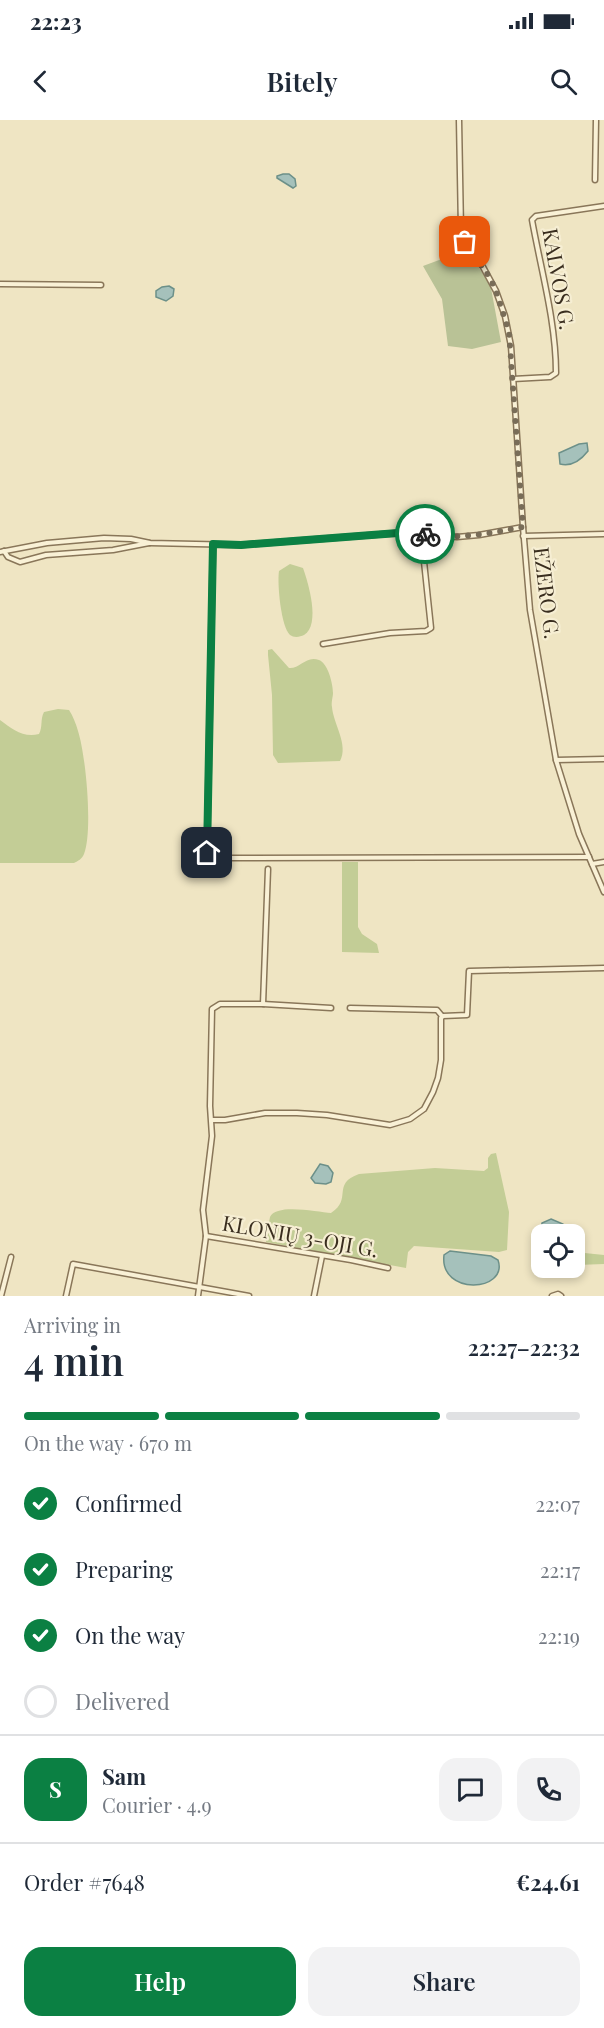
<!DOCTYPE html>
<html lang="en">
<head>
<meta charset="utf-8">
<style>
	:root { --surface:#fff; --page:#f2f2f3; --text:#1f2937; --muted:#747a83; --line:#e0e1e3; --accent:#0b8043 }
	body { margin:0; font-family:"Playfair Display",serif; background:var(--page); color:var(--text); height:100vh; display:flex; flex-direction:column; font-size:22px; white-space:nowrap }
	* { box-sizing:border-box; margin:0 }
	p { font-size:20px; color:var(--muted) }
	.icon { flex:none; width:33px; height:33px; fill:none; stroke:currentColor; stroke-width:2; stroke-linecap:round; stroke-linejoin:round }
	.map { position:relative; height:1176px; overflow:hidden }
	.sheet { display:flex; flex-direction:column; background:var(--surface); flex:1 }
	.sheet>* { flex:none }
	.fabs { position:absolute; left:531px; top:1104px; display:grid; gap:12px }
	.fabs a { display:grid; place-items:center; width:54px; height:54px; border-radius:12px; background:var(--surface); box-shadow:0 3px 9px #0003; font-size:30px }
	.pin { position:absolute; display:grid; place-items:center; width:51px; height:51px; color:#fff; margin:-26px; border-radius:12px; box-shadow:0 3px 9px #0006 }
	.courier { position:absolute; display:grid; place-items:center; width:60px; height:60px; margin:-30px; border:4px solid #0b8043; border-radius:50%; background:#fff; color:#222; box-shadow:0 2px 8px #0007 }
	.summary em { font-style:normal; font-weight:600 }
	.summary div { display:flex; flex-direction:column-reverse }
	.summary { display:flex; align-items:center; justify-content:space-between; height:102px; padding:0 24px }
	h1 { font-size:39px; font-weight:600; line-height:45px }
	.bar { display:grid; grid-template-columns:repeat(4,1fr); gap:9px 6px; align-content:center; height:72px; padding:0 24px }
	.bar i { height:8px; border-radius:4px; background:var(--line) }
	.bar .selected { background:var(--accent) }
	.bar p { grid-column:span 4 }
	.line { display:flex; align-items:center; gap:15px; padding:0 24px; border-top:2px solid var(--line) }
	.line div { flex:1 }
	.round { display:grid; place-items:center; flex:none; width:63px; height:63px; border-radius:18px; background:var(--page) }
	ol { padding:0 24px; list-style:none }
	li { display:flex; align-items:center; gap:18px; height:66px }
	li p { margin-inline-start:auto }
	li .icon { padding:6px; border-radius:50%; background:var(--accent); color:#fff; stroke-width:4 }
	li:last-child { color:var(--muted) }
	li i { width:33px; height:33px; border:3px solid var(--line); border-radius:50% }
	.button { display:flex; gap:12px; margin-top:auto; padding:12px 24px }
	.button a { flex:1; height:69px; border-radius:18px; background:var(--accent); color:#fff; font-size:24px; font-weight:600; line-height:69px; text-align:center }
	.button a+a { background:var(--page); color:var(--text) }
	.status { display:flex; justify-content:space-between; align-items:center; height:42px; padding:0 30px; background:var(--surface); direction:ltr }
	.status svg { height:16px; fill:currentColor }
	header { display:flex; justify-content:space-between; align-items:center; height:78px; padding:0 24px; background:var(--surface); font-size:27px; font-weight:600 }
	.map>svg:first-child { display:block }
	.green { fill:#c3cd96 }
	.cemetery { fill:#b9c296 }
	.water { fill:#a5c1bb; stroke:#6c9089; stroke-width:1.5 }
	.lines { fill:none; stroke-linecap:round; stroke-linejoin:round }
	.street-casing { stroke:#897659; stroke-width:7 }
	.street { stroke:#f9f1d6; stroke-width:4 }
	.done { stroke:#796d58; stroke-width:6; stroke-dasharray:0 10.8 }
	.route { stroke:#0b8043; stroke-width:8 }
	.labels { text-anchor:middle; stroke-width:4.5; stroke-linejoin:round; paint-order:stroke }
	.street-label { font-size:21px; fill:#392d1e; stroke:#f6eed3 }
</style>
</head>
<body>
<div class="status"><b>22:23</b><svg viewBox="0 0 49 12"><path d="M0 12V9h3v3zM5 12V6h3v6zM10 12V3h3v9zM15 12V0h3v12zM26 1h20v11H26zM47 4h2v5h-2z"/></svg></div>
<header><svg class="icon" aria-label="back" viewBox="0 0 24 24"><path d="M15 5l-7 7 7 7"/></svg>Bitely<svg class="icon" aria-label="search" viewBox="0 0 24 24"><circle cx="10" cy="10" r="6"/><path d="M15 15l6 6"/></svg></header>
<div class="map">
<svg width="604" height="1176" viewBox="0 0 604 1176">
	<rect width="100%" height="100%" fill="#efe5c3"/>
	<g class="green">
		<path d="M290,444L303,448C308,462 321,505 304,515C300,517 294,518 290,515C281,507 277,464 279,451Z"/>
		<path d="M272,529L289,548C300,549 306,535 319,540C328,543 333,564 333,573C333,577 331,582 332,587C333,603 349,625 340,641L278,643L273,635L272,575L268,535V530Z"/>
		<path d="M58,589L69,590C73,596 76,604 78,611C86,636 93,711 84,734C82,739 78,741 74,743H0V600C12,609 23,618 39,614C43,607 40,599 44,592Z"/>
		<path d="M342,742H358V807L362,814L377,824L379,833L342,832Z"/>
		<path d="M496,1033L509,1092L507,1130L499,1132L414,1126L408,1132L406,1148L266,1122C268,1114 268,1105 270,1097C276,1083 318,1092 331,1093C353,1079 331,1064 359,1054L435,1048L484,1051L488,1048V1038L491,1034Z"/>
		<path d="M575,1132L604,1135V1144L577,1145L575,1143Z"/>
	</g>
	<path class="cemetery" d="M461,127L465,130L482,152L491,168L501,222L472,229L448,226L442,179L423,146L450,136Z"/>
	<g class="water">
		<path d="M283,54H289L295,59L296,66L293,68L277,58V56Z"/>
		<path d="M169,166L174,169L173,176L166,181L156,177V171L162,167Z"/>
		<path d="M587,323L588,331C581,340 572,347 560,344L559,333L579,324Z"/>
		<path d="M320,1044L328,1046L333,1053L331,1062L326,1064L315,1063L311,1058Z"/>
		<path d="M551,1099L563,1104L565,1107L564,1113L557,1114L541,1109L542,1103Z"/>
		<path d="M450,1131L491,1136L498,1140C509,1172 439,1176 444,1135Z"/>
	</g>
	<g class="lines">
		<g class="street-casing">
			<g id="street">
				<path d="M459,0L461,110L468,128L483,147L496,171L505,196L511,226L523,407L530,490L556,640L579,714L604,772"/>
				<path d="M595,60L596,0"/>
				<path d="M0,164L101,165"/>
				<path d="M513,259L550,257L556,253C556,202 541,150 532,100L536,96L604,86"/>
				<path d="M523,416L604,414"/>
				<path d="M4,431L8,437L20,442L46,435L113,430L149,423"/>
				<path d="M0,432L47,423L104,418L131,419L150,423L241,425L411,412L457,417L479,415L523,407"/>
				<path d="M323,524L390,513L426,511L431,508L421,413"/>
				<path d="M556,640L604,639"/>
				<path d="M207,733L213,424"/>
				<path d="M212,738L589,737"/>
				<path d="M592,744L604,742"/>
				<path d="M263,884L268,749"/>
				<path d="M350,888L437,890L442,896"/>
				<path d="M212,1000H225L265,993H297L327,995L390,1005L410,999L424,989L433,972L438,958L441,940V898L443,896L467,895L469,851L604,848"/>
				<path d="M206,1116L351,1140L388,1148"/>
				<path d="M1,1176L11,1137"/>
				<path d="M66,1176L73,1144L249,1176"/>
				<path d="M198,1176L206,1116L203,1090L212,1016L210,986L212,889L220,884H263L331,888"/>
				<path d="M314,1176L322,1136"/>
				<path d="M552,1176L558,1174L561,1176"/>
			</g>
		</g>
		<use href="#street" class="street"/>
	</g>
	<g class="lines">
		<path class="done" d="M425,414C459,420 490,413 523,407L509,212L496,171L490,158L465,122"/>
		<path class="route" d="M207,733L213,424L241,425L411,412L425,414"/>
	</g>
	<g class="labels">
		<g class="street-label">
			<text transform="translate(558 159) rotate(80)" y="7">KALVOS G.</text>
			<text transform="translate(546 473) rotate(83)" y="7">EŽERO G.</text>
			<text transform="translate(300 1117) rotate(10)" y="7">KLONIŲ 3-OJI G.</text>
		</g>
	</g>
</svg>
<div class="fabs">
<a><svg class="icon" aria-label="locate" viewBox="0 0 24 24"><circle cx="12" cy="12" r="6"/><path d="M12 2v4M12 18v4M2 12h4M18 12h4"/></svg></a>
</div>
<div class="pin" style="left:465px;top:122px;background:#ea580c"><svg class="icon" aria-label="bag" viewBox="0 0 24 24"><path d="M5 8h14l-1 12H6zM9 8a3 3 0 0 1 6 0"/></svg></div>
<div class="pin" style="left:207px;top:733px;background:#1f2937"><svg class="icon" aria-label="home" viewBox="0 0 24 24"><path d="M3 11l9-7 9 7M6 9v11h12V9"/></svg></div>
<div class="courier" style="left:425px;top:414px"><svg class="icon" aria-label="bike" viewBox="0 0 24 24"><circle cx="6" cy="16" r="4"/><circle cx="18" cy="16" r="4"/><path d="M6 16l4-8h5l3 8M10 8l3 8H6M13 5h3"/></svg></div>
</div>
<section class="sheet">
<div class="summary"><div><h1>4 min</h1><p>Arriving in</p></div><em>22:27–22:32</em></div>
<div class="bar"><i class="selected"></i><i class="selected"></i><i class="selected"></i><i></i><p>On the way · 670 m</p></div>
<ol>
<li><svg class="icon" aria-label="check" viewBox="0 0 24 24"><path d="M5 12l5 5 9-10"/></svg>Confirmed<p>22:07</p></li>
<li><svg class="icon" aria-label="check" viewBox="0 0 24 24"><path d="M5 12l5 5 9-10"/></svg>Preparing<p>22:17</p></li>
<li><svg class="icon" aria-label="check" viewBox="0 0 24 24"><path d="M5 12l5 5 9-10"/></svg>On the way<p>22:19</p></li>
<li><i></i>Delivered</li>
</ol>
<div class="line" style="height:108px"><b class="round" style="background:var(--accent);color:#fff">S</b><div><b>Sam</b><p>Courier · 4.9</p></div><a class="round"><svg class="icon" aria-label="chat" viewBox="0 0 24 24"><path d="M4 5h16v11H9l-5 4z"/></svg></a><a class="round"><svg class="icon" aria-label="phone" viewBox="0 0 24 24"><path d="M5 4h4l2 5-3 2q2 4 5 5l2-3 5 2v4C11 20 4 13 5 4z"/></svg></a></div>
<div class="line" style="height:78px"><div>Order #7648</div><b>€24.61</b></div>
<div class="button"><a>Help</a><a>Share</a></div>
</section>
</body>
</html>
